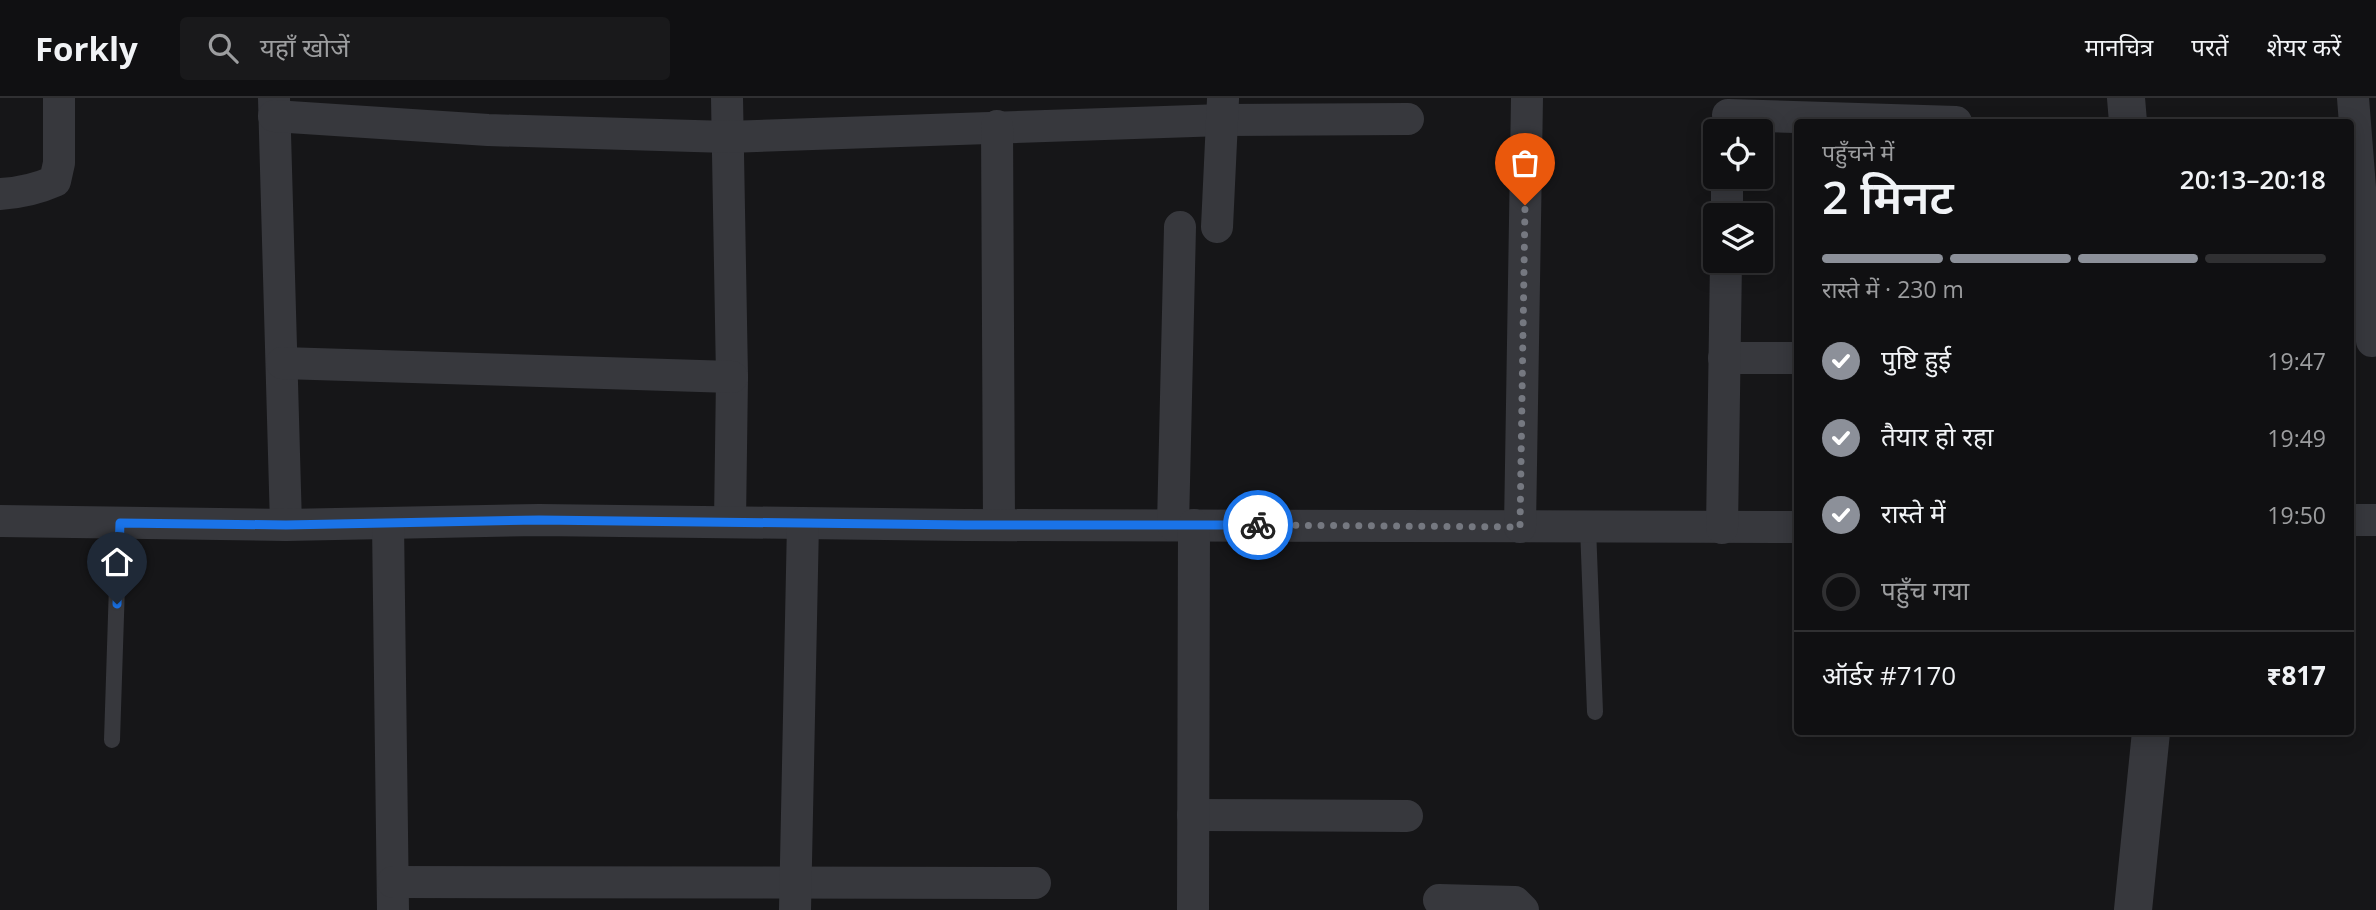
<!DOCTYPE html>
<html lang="hi">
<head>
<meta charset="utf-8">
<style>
	:root { --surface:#101012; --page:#19191b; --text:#f1f3f6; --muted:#9c9d9f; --line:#303032; --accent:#8c9099 }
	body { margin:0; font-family:"Open Sans","Noto Sans Devanagari",sans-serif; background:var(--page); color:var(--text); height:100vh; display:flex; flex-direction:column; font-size:26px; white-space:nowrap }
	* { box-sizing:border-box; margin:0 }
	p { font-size:23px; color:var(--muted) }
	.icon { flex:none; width:38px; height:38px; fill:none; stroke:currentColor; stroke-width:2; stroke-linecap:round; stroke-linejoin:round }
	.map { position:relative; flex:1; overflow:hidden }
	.sheet { position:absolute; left:1794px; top:21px; width:560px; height:616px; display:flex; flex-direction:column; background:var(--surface); border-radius:7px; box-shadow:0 4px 18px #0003,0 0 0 2px var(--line) }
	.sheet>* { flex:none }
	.buttons { position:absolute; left:1703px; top:21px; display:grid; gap:14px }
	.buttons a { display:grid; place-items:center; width:70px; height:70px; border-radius:7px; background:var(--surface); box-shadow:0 4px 18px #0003,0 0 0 2px var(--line); font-size:35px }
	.pin { position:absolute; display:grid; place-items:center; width:60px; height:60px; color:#fff; margin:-72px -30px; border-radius:50% 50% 50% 0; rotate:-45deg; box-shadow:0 0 7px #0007 }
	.pin .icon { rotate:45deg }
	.courier { position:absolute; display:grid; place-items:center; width:70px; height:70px; margin:-35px; border:5px solid #1a73e8; border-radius:50%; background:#fff; color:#222; box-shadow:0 2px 9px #0007 }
	.head em { font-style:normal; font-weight:600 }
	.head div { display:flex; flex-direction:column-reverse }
	.head { display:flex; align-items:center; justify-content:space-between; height:119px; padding:0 28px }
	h1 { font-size:46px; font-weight:600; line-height:52px }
	.bar { display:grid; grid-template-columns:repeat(4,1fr); gap:10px 7px; align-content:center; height:84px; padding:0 28px }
	.bar i { height:9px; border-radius:5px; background:var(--line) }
	.bar .on { background:var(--accent) }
	.bar p { grid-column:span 4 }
	.line { display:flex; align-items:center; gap:18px; padding:0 28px; border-top:2px solid var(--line) }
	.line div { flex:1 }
	ol { padding:0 28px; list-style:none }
	li { display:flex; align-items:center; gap:21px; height:77px }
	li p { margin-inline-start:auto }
	li .icon { padding:7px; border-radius:50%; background:var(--accent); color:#fff; stroke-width:4 }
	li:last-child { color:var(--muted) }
	li i { width:38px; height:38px; border:4px solid var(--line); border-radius:50% }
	header { display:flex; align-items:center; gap:42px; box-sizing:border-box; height:98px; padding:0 35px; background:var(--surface); border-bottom:2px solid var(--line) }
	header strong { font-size:33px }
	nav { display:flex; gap:38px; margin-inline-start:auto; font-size:24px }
	.search { width:490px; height:63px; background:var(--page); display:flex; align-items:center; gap:18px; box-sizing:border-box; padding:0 24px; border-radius:7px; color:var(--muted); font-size:26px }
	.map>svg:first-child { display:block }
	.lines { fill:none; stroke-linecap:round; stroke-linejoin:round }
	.service { stroke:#37383d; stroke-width:16 }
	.minor { stroke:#37383d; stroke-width:32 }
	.tertiary { stroke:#37383d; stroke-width:38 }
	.done { stroke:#757880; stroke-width:7; stroke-dasharray:0 12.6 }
	.route { stroke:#1a73e8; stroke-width:9 }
</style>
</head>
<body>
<header>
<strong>Forkly</strong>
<div class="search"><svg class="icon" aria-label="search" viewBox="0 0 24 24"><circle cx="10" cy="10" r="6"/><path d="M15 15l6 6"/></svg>यहाँ खोजें</div>
<nav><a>मानचित्र</a><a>परतें</a><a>शेयर करें</a></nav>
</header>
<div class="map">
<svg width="2376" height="812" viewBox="0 0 2376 812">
	<rect width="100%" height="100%" fill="#161618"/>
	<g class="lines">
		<g class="service">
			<path d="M1588,429L1595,614"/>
			<path d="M112,642L119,425"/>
		</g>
		<g class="minor">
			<path d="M274,0L286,427"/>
			<path d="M727,0L732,279L730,424"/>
			<path d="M2353,0L2372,243"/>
			<path d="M1728,17L1956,24"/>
			<path d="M274,18L488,32L728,39L1223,22L1408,21"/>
			<path d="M997,28L999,427"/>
			<path d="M0,96C20,95 37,91 55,83L59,65V0"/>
			<path d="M1727,117V79"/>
			<path d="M1217,129L1223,1"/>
			<path d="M1724,260H1797"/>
			<path d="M282,265L732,279"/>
			<path d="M2350,422H2376"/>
			<path d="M0,423L286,427L539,422L965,427L1797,429"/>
			<path d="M388,425L393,812"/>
			<path d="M1173,427L1180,129"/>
			<path d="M1520,429L1527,0"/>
			<path d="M1722,430L1726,163"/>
			<path d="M1193,717L1407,718"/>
			<path d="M393,784L1035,785"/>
			<path d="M1439,802L1515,804L1523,812"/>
			<path d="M795,812L803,425"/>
			<path d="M1193,812L1194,427"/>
		</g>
		<g class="tertiary">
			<path d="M2126,0L2128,24"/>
			<path d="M2133,812L2151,634"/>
		</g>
	</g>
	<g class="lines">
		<path class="done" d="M1258,427L1520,429L1525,107"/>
		<path class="route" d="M117,506L120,425L286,427L539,422L965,427H1258"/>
	</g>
</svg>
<div class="buttons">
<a><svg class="icon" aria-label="locate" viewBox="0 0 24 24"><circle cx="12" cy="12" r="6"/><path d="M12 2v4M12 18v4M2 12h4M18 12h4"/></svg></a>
<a><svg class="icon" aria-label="layers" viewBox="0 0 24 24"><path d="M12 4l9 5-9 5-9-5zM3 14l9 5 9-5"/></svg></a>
</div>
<div class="pin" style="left:1525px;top:107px;background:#ea580c"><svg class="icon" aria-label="bag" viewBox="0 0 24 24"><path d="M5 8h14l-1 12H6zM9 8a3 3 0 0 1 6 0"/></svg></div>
<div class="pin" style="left:117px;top:506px;background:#1f2937"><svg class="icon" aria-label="home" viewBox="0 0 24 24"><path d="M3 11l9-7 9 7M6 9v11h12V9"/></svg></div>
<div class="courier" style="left:1258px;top:427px"><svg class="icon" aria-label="bike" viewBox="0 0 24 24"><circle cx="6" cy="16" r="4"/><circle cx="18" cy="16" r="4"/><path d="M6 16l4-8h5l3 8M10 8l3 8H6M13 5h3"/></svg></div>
<section class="sheet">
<div class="head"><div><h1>2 मिनट</h1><p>पहुँचने में</p></div><em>20:13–20:18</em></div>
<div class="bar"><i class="on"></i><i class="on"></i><i class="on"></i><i></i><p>रास्ते में · 230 m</p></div>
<ol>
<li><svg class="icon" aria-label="check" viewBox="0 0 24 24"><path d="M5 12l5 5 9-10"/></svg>पुष्टि हुई<p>19:47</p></li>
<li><svg class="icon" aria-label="check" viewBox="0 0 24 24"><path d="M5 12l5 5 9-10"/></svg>तैयार हो रहा<p>19:49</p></li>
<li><svg class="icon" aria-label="check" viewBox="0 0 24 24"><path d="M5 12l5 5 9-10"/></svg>रास्ते में<p>19:50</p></li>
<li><i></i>पहुँच गया</li>
</ol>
<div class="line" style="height:91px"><div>ऑर्डर #7170</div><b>₹817</b></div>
</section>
</div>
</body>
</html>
